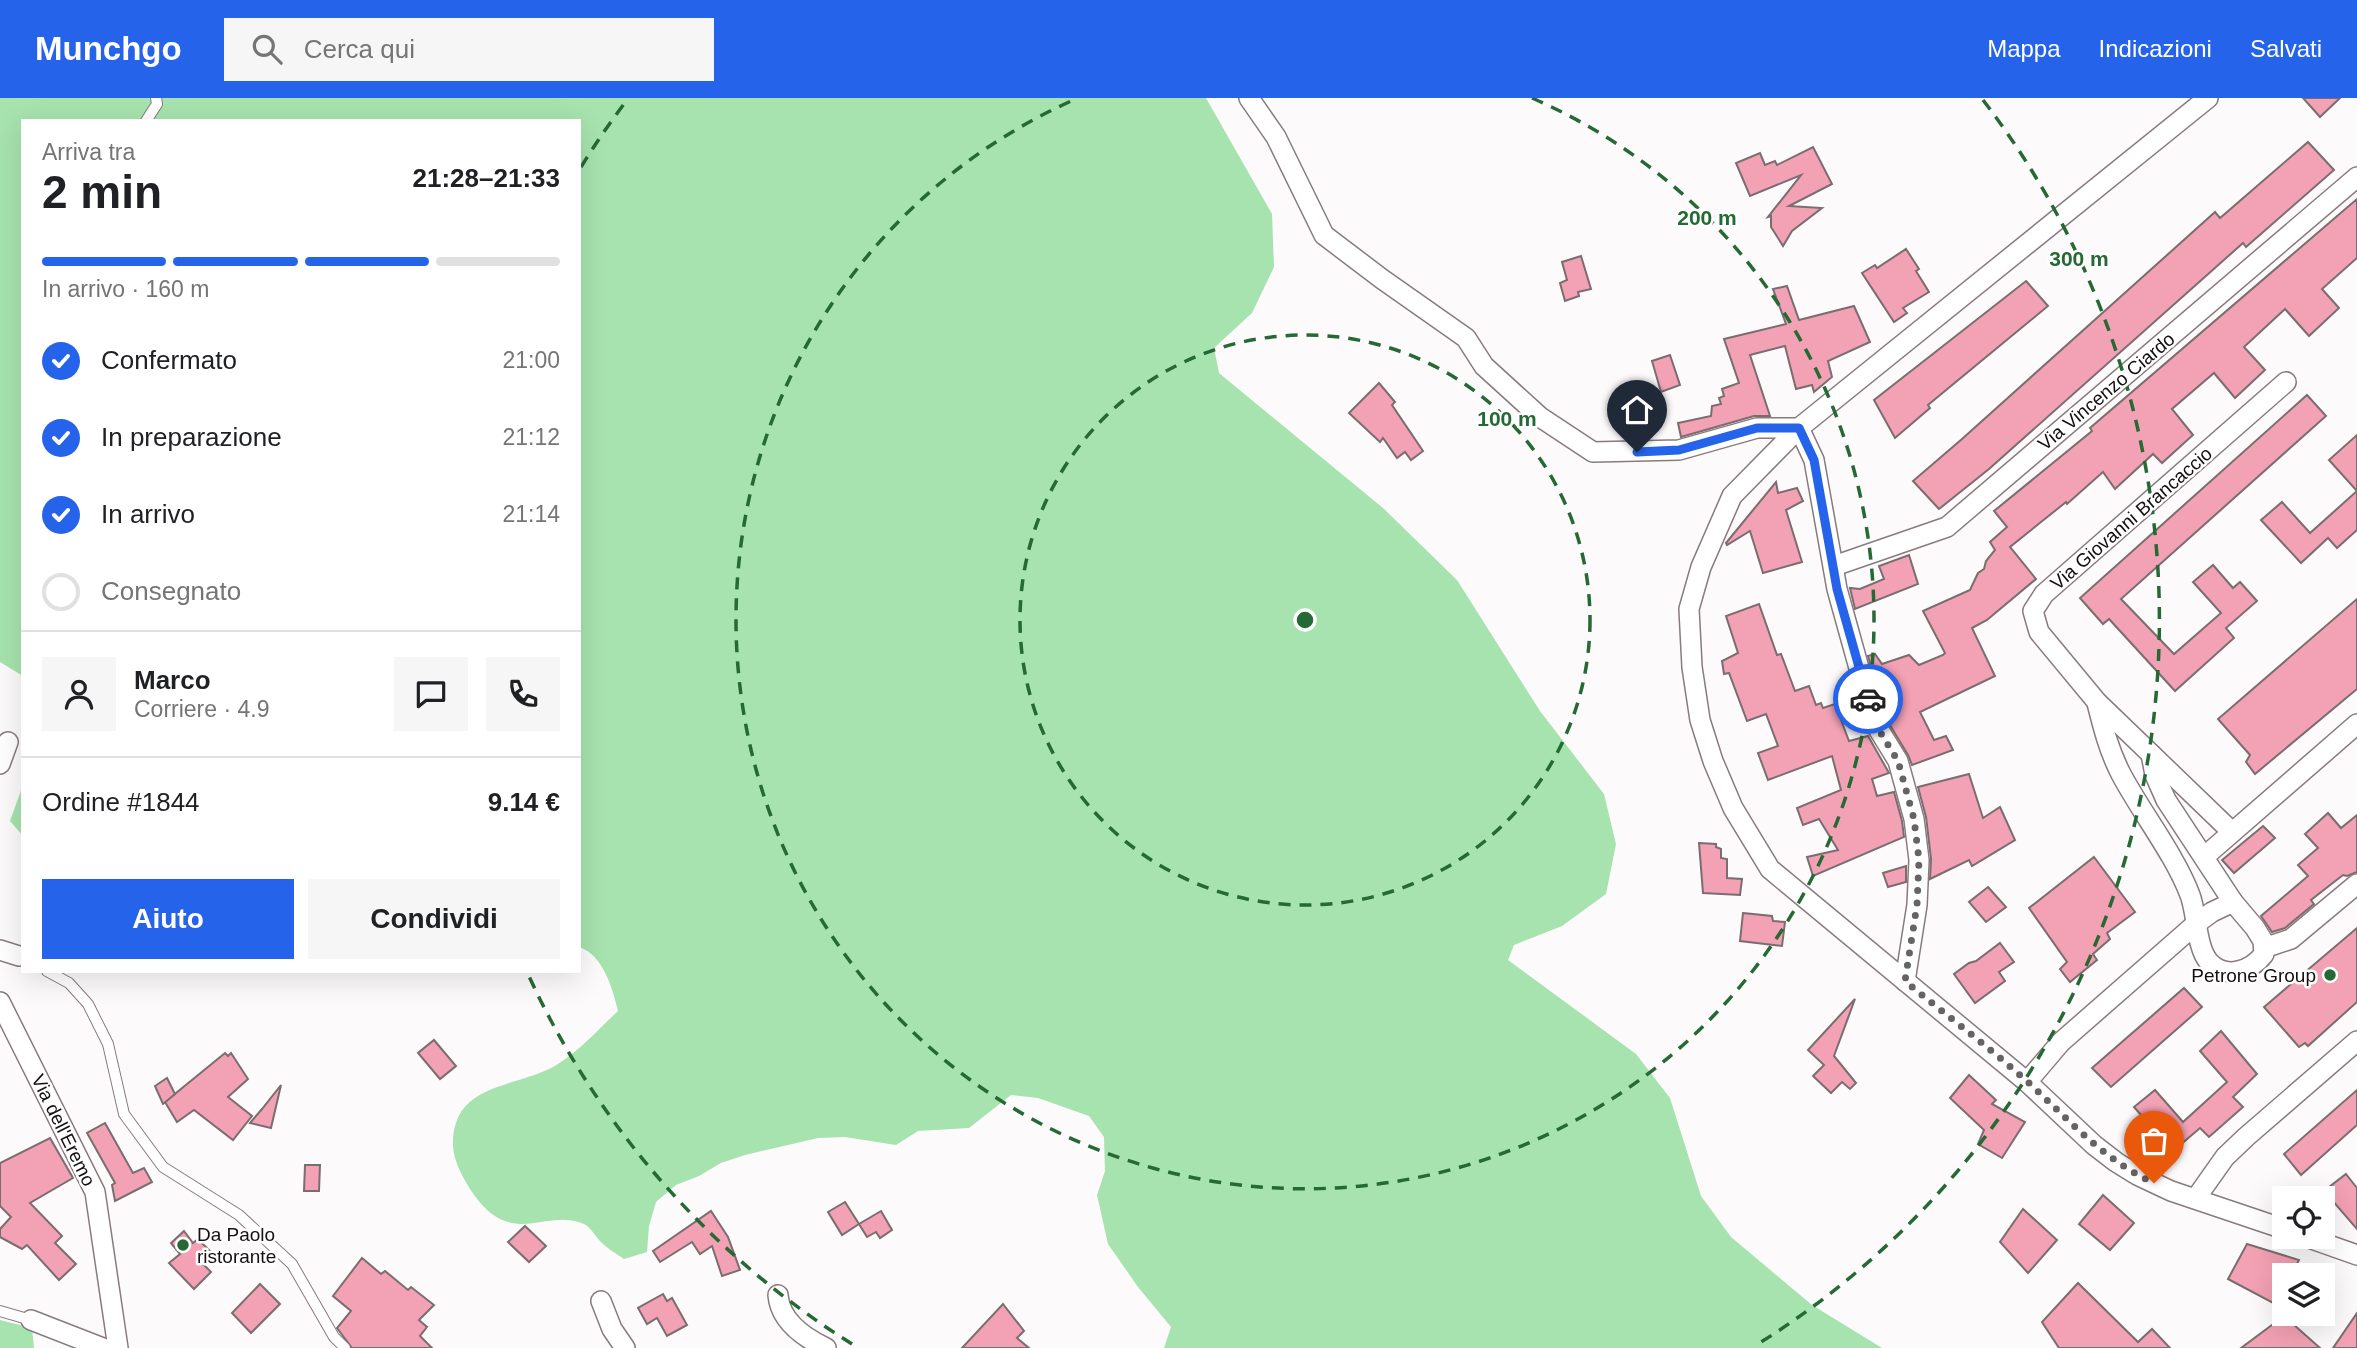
<!DOCTYPE html>
<html lang="it">
<head>
<meta charset="utf-8">
<style>
	:root { --surface:#fff; --page:#f6f6f6; --text:#202124; --muted:#757577; --line:#e0e0e0; --accent:#2563eb }
	body { margin:0; font-family:Arial,sans-serif; background:var(--page); color:var(--text); height:100vh; display:flex; flex-direction:column; font-size:26px; white-space:nowrap }
	* { box-sizing:border-box; margin:0 }
	p { font-size:23px; color:var(--muted) }
	.icon { flex:none; width:38px; height:38px; fill:none; stroke:currentColor; stroke-width:2; stroke-linecap:round; stroke-linejoin:round }
	.map { position:relative; flex:1; overflow:hidden }
	.sheet { position:absolute; left:21px; top:21px; width:560px; height:854px; display:flex; flex-direction:column; background:var(--surface); border-radius:0px; box-shadow:0 7px 28px #0002 }
	.sheet>* { flex:none }
	.fabs { position:absolute; left:2272px; top:1088px; display:grid; gap:14px }
	.fabs a { display:grid; place-items:center; width:63px; height:63px; border-radius:0px; background:var(--surface); box-shadow:0 7px 28px #0002; font-size:35px }
	.pin { position:absolute; display:grid; place-items:center; width:60px; height:60px; color:#fff; margin:-72px -30px; border-radius:50% 50% 50% 0; rotate:-45deg; box-shadow:0 0 7px #0007 }
	.pin .icon { rotate:45deg }
	.courier { position:absolute; display:grid; place-items:center; width:70px; height:70px; margin:-35px; border:5px solid #2563eb; border-radius:50%; background:#fff; color:#222; box-shadow:0 2px 9px #0007 }
	.overview em { font-style:normal; font-weight:700 }
	.overview div { display:flex; flex-direction:column-reverse }
	.overview { display:flex; align-items:center; justify-content:space-between; height:119px; padding:0 21px }
	h1 { font-size:46px; font-weight:700; line-height:52px }
	.bar { display:grid; grid-template-columns:repeat(4,1fr); gap:10px 7px; align-content:center; height:84px; padding:0 21px }
	.bar i { height:9px; border-radius:5px; background:var(--line) }
	.bar .current { background:var(--accent) }
	.bar p { grid-column:span 4 }
	.line { display:flex; align-items:center; gap:18px; padding:0 21px; border-top:2px solid var(--line) }
	.line div { flex:1 }
	.round { display:grid; place-items:center; flex:none; width:74px; height:74px; border-radius:0px; background:var(--page) }
	ol { padding:0 21px; list-style:none }
	li { display:flex; align-items:center; gap:21px; height:77px }
	li p { margin-inline-start:auto }
	li .icon { padding:7px; border-radius:50%; background:var(--accent); color:#fff; stroke-width:4 }
	li:last-child { color:var(--muted) }
	li i { width:38px; height:38px; border:4px solid var(--line); border-radius:50% }
	.primary-button { display:flex; gap:14px; margin-top:auto; padding:14px 21px }
	.primary-button a { flex:1; height:80px; border-radius:0px; background:var(--accent); color:#fff; font-size:28px; font-weight:700; line-height:80px; text-align:center }
	.primary-button a+a { background:var(--page); color:var(--text) }
	header { display:flex; align-items:center; gap:42px; box-sizing:border-box; height:98px; padding:0 35px; background:var(--accent); color:#fff }
	header strong { font-size:33px }
	nav { display:flex; gap:38px; margin-inline-start:auto; font-size:24px }
	.search { width:490px; height:63px; background:var(--page); display:flex; align-items:center; gap:18px; box-sizing:border-box; padding:0 24px; border-radius:0px; color:var(--muted); font-size:26px }
	.map>svg:first-child { display:block }
	.green { fill:#a6e3ae }
	.building { fill:#f3a1b4; stroke:#7a6d70; stroke-width:2 }
	.lines { fill:none; stroke-linecap:round; stroke-linejoin:round }
	.lane-casing { stroke:#887b7e; stroke-width:12 }
	.street-casing { stroke:#887b7e; stroke-width:22 }
	.lane { stroke:#fff; stroke-width:10 }
	.street { stroke:#fff; stroke-width:19 }
	.done { stroke:#666364; stroke-width:7; stroke-dasharray:0 12.6 }
	.route { stroke:#2563eb; stroke-width:9 }
	.ring { fill:none; stroke:#256934; stroke-width:3.5; stroke-dasharray:12 9 }
	.poi-dot { fill:#256934; stroke:#fff; stroke-width:2.5 }
	.labels { text-anchor:middle; stroke-width:5; stroke-linejoin:round; paint-order:stroke }
	.street-label { font-size:19px; fill:#151112; stroke:#fff }
	.poi-label { font-size:19px; fill:#151112; stroke:#fff; text-anchor:end }
	.centre { fill:#256934; stroke:#fff; stroke-width:3.5 }
	.ring-label { font-size:21px; text-anchor:middle; font-weight:bold; fill:#256934; stroke:#fff; stroke-width:5; stroke-linejoin:round; paint-order:stroke }
</style>
</head>
<body>
<header>
<strong>Munchgo</strong>
<div class="search"><svg class="icon" aria-label="search" viewBox="0 0 24 24"><circle cx="10" cy="10" r="6"/><path d="M15 15l6 6"/></svg>Cerca qui</div>
<nav><a>Mappa</a><a>Indicazioni</a><a>Salvati</a></nav>
</header>
<div class="map">
<svg width="2357" height="1250" viewBox="0 0 2357 1250">
	<rect width="100%" height="100%" fill="#fdfafb"/>
	<g class="green">
		<path d="M0,0H1206L1272,116L1274,169L1252,215L1214,250L1219,275L1383,410L1457,482L1540,613L1604,696L1616,746L1606,796L1562,828L1514,847L1508,862L1636,956L1670,1000L1701,1098L1731,1139L1812,1207L1882,1250H1164L1171,1229L1138,1189L1108,1146L1097,1097L1105,1073L1104,1039L1089,1018L1038,1000L1011,997L969,1030L918,1033L896,1047L845,1039L818,1040L745,1057L721,1065L699,1078L676,1087L656,1104L649,1128L647,1154L624,1161C617,1156 608,1151 602,1145C596,1140 591,1129 584,1126C556,1114 531,1133 505,1123C485,1116 471,1094 462,1077C453,1060 450,1043 456,1025C469,984 526,987 558,966C580,952 599,931 618,913C613,892 603,856 579,849V23H23V578L0,564Z"/>
		<path d="M23,687V738L10,723Z"/>
		<path d="M0,1222L32,1230L34,1250H0Z"/>
	</g>
	<g class="building">
		<path d="M2303,0H2340L2320,19Z"/>
		<path d="M2308,44L2334,72L2246,149L2243,145L1989,371L1939,411L1913,383L1962,341L2215,114L2220,120Z"/>
		<path d="M1813,49L1832,86L1789,108L1822,110L1792,133L1783,148L1771,129V118L1768,119L1801,77L1750,98L1736,65L1760,55L1765,67L1775,63L1777,67Z"/>
		<path d="M2357,101V160L2322,191L2339,210L2309,238L2285,211L2244,249L2265,272L2235,300L2214,275L2172,311L2193,337L2162,365L2153,356L2115,391L2103,374L2067,406L2066,404L2010,449L2036,481L1987,522L1972,530L1995,578L1920,614L1934,642L1946,638L1953,652L1912,667L1908,657L1885,619L1868,558L1875,556L1882,566L1909,557L1919,567L1943,557L1945,555L1923,513L1970,492L1978,475L1984,471L1986,463L1995,452L1990,444L2007,429L1994,413L2092,333L2090,330Z"/>
		<path d="M1906,151L1919,171L1916,173L1929,194L1903,210L1907,215L1894,224L1862,175L1875,167L1877,170Z"/>
		<path d="M1581,158L1591,191L1578,194L1579,198L1565,203L1560,185L1567,182L1562,164Z"/>
		<path d="M2026,183L2048,208L1928,307L1930,310L1895,340L1874,302Z"/>
		<path d="M1787,188L1799,222L1854,208L1870,244L1828,263L1832,279L1814,294L1812,287L1796,291L1785,248L1750,257L1770,318H1754L1681,339L1678,325L1711,318L1712,308L1721,306L1719,300L1724,298L1722,291L1739,285L1724,241L1786,226L1773,191Z"/>
		<path d="M1670,257L1680,287L1661,294L1652,263Z"/>
		<path d="M1379,285L1395,304L1392,307L1423,353L1411,362L1405,354L1397,360L1383,340L1380,344L1349,315Z"/>
		<path d="M2307,297L2326,318L2121,501L2174,556L2221,515L2193,484L2213,467L2233,490L2240,484L2257,503L2226,530L2234,540L2175,593L2109,521L2103,526L2080,500Z"/>
		<path d="M2357,337V432L2337,450L2328,440L2301,465L2261,422L2282,404L2310,435L2357,393L2329,362Z"/>
		<path d="M1776,384L1778,395L1797,390L1803,403L1786,412L1802,464L1763,475L1750,433L1727,447L1726,445Z"/>
		<path d="M1909,457L1918,486L1855,511L1850,490L1860,491L1884,481L1879,468Z"/>
		<path d="M2357,501V591L2255,676L2246,664L2250,657L2218,621Z"/>
		<path d="M1759,506L1777,557L1781,556L1795,593L1809,588L1816,607L1821,605L1823,610L1835,606L1849,643L1868,638L1889,675L1872,681L1877,698L1894,694L1902,723L1904,739L1813,778L1807,759L1838,752L1819,721L1803,727L1797,710L1841,692L1832,658L1768,682L1758,655L1778,648L1766,616L1747,623L1729,575L1724,576L1722,563L1738,555L1726,518Z"/>
		<path d="M1969,676L1983,720L2000,709L2015,742L1972,768L1969,762L1930,781L1931,761L1926,719L1918,689Z"/>
		<path d="M2328,715L2341,730L2357,717V774L2347,778L2343,777L2311,802L2314,806L2285,830L2272,834L2261,818L2308,778L2298,767L2318,750L2305,736Z"/>
		<path d="M2263,728L2275,740L2234,775L2222,762Z"/>
		<path d="M1699,745L1716,746V749L1721,751V760L1727,761V780L1742,781L1740,797L1703,795Z"/>
		<path d="M2094,759L2135,814L2107,835L2110,841L2093,856L2097,862L2070,884L2060,871L2067,864L2029,810Z"/>
		<path d="M1906,768V784L1888,789L1883,775Z"/>
		<path d="M1988,789L2006,809L1986,824L1969,804Z"/>
		<path d="M1743,815L1772,818L1773,823L1785,824L1782,848L1740,843Z"/>
		<path d="M2357,830V904L2308,948L2305,945L2299,949L2264,909Z"/>
		<path d="M2000,845L2014,864L1999,874L2005,883L1975,905L1954,876L1969,865L1976,863Z"/>
		<path d="M2184,890L2202,909L2111,989L2092,970Z"/>
		<path d="M1855,901L1834,958L1856,985L1850,991L1842,984L1831,995L1813,978L1824,967L1808,952Z"/>
		<path d="M2221,933L2257,976L2233,999L2243,1009L2209,1039L2200,1030L2173,1053L2134,1009L2155,992L2183,1024L2227,984L2200,953Z"/>
		<path d="M434,942L456,968L440,981L418,955Z"/>
		<path d="M225,955L228,958L231,955L248,981L228,999L252,1018L233,1042L194,1012L177,1024L165,1004Z"/>
		<path d="M1969,977L1996,1002L1992,1006L2025,1024L2002,1060L1978,1046L1984,1032L1950,1000Z"/>
		<path d="M167,980L175,996L163,1006L155,988Z"/>
		<path d="M281,987L271,1030L250,1025L262,1011Z"/>
		<path d="M2357,992V1027L2301,1077L2284,1056Z"/>
		<path d="M105,1025L133,1075L144,1070L152,1084L115,1103L112,1087L115,1085L87,1035Z"/>
		<path d="M50,1040L73,1080L30,1105L62,1138L55,1145L76,1166L59,1182L27,1147L22,1151L0,1139V1131L11,1119L0,1108V1065Z"/>
		<path d="M305,1067H320L319,1093H304Z"/>
		<path d="M2346,1076L2357,1090V1131L2324,1093Z"/>
		<path d="M2103,1097L2134,1125L2110,1152L2079,1126Z"/>
		<path d="M845,1104L859,1126L842,1137L828,1114Z"/>
		<path d="M2023,1111L2057,1142L2028,1175L2000,1144Z"/>
		<path d="M711,1113L728,1139L740,1172L722,1178L712,1148L700,1156L692,1144L660,1164L653,1153Z"/>
		<path d="M881,1113L892,1132L880,1140L876,1134L867,1139L859,1126Z"/>
		<path d="M525,1128L546,1148L529,1164L508,1144Z"/>
		<path d="M184,1133L193,1145L198,1141L213,1156L203,1166L211,1174L194,1191L169,1165L180,1156L171,1145Z"/>
		<path d="M2247,1146L2299,1162L2290,1178H2284V1189L2275,1206L2228,1181Z"/>
		<path d="M362,1160L381,1176L385,1173L408,1192L411,1189L434,1207L419,1222L427,1229L420,1238L432,1250H352L337,1230L351,1213L333,1198Z"/>
		<path d="M2078,1185L2138,1244L2152,1231L2170,1250H2059L2042,1224Z"/>
		<path d="M260,1186L280,1206L251,1235L232,1215Z"/>
		<path d="M663,1196L667,1203L672,1200L687,1227L667,1238L657,1220L647,1226L638,1210Z"/>
		<path d="M1003,1206L1024,1233L1017,1240L1029,1250H962Z"/>
		<path d="M2357,1215V1250H2333Z"/>
		<path d="M2284,1218L2320,1250H2241Z"/>
	</g>
	<g class="lines">
		<g class="lane-casing">
			<g id="lane">
				<path d="M146,23L157,6L156,0"/>
				<path d="M47,873L69,885L88,906L108,946L124,1016L163,1069L239,1117L292,1166L334,1239L345,1250"/>
				<path d="M0,1213L31,1222"/>
			</g>
		</g>
		<g class="street-casing">
			<g id="street">
				<path d="M1249,0L1276,39L1324,137L1382,181L1466,240L1484,268L1540,319L1593,354L1679,352L1757,330H1799L1814,362L1837,491L1874,624L1898,663L1914,721L1919,762L1917,807L1905,883"/>
				<path d="M2208,0L1799,330L1732,398L1701,469L1689,511L1692,569L1700,622L1713,663L1733,710L1770,771L2027,984L2094,1047L2116,1064L2137,1077L2171,1093L2284,1131"/>
				<path d="M1834,468L1947,429L2357,79"/>
				<path d="M2097,605C2103,629 2109,653 2121,676C2141,714 2175,757 2190,797C2197,815 2196,849 2209,864C2226,882 2251,873 2264,856L2263,843L2255,830L2233,804L2166,702L2155,677L2151,656"/>
				<path d="M0,666L8,644"/>
				<path d="M2232,734L2097,604L2039,534L2033,513L2044,496L2286,284"/>
				<path d="M2204,759L2357,626"/>
				<path d="M2264,850L2291,841L2357,786"/>
				<path d="M0,852L19,858"/>
				<path d="M0,904L95,1094L118,1250"/>
				<path d="M2027,984L2061,944L2197,825L2212,814L2233,804"/>
				<path d="M2196,1100L2225,1059L2246,1039L2357,943"/>
				<path d="M2306,1139L2357,1157"/>
				<path d="M778,1197C780,1223 803,1239 826,1250"/>
				<path d="M601,1203L612,1231L625,1250"/>
				<path d="M31,1222L103,1250"/>
			</g>
		</g>
		<use href="#lane" class="lane"/>
		<use href="#street" class="street"/>
	</g>
	<g class="lines">
		<path class="done" d="M1868,601L1874,624L1898,663L1914,721L1919,762L1917,807L1905,883C1946,917 1989,949 2029,985C2069,1022 2104,1062 2154,1085"/>
		<path class="route" d="M1637,354L1679,352L1757,330H1799L1814,362L1837,491L1868,601"/>
	</g>
	<g class="ring">
		<circle cx="1305" cy="522" r="285"/>
		<path d="M1532 0A569 569 0 1 1 1078 0"/>
		<path d="M852 1246A854 854 0 0 1 528 876M581 69A854 854 0 0 1 627 2M1983 2A854 854 0 0 1 1758 1246"/>
	</g>
	<g class="poi-dot">
		<circle cx="2330" cy="877" r="7"/>
		<circle cx="183" cy="1147" r="7"/>
	</g>
	<g class="labels">
		<g class="street-label">
			<text transform="translate(2106 293) rotate(-40)" y="7">Via Vincenzo Ciardo</text>
			<text transform="translate(2131 420) rotate(-41)" y="7">Via Giovanni Brancaccio</text>
			<text transform="translate(64 1032) rotate(64)" y="7">Via dell'Eremo</text>
		</g>
		<g class="poi-label">
			<text x="2316" y="884">Petrone Group</text>
			<text x="197" y="1143" text-anchor="start">Da Paolo<tspan x="197" dy="22">ristorante</tspan></text>
		</g>
	</g>
	<circle cx="1305" cy="522" r="10" class="centre"/>
	<g class="ring-label">
		<text x="1707" y="127">200 m</text>
		<text x="2079" y="168">300 m</text>
		<text x="1507" y="328">100 m</text>
	</g>
</svg>
<div class="fabs">
<a><svg class="icon" aria-label="locate" viewBox="0 0 24 24"><circle cx="12" cy="12" r="6"/><path d="M12 2v4M12 18v4M2 12h4M18 12h4"/></svg></a>
<a><svg class="icon" aria-label="layers" viewBox="0 0 24 24"><path d="M12 4l9 5-9 5-9-5zM3 14l9 5 9-5"/></svg></a>
</div>
<div class="pin" style="left:2154px;top:1085px;background:#ea580c"><svg class="icon" aria-label="bag" viewBox="0 0 24 24"><path d="M5 8h14l-1 12H6zM9 8a3 3 0 0 1 6 0"/></svg></div>
<div class="pin" style="left:1637px;top:354px;background:#1f2937"><svg class="icon" aria-label="home" viewBox="0 0 24 24"><path d="M3 11l9-7 9 7M6 9v11h12V9"/></svg></div>
<div class="courier" style="left:1868px;top:601px"><svg class="icon" aria-label="car" viewBox="0 0 24 24"><path d="M5 17H2v-5l4-1 3-4h7l3 4 3 1v5h-3M9 17h6M6 11h13"/><circle cx="7" cy="17" r="2"/><circle cx="17" cy="17" r="2"/></svg></div>
<section class="sheet">
<div class="overview"><div><h1>2 min</h1><p>Arriva tra</p></div><em>21:28–21:33</em></div>
<div class="bar"><i class="current"></i><i class="current"></i><i class="current"></i><i></i><p>In arrivo · 160 m</p></div>
<ol>
<li><svg class="icon" aria-label="check" viewBox="0 0 24 24"><path d="M5 12l5 5 9-10"/></svg>Confermato<p>21:00</p></li>
<li><svg class="icon" aria-label="check" viewBox="0 0 24 24"><path d="M5 12l5 5 9-10"/></svg>In preparazione<p>21:12</p></li>
<li><svg class="icon" aria-label="check" viewBox="0 0 24 24"><path d="M5 12l5 5 9-10"/></svg>In arrivo<p>21:14</p></li>
<li><i></i>Consegnato</li>
</ol>
<div class="line" style="height:126px"><a class="round"><svg class="icon" aria-label="person" viewBox="0 0 24 24"><circle cx="12" cy="8" r="4"/><path d="M4 21q1-7 8-7t8 7"/></svg></a><div><b>Marco</b><p>Corriere · 4.9</p></div><a class="round"><svg class="icon" aria-label="chat" viewBox="0 0 24 24"><path d="M4 5h16v11H9l-5 4z"/></svg></a><a class="round"><svg class="icon" aria-label="phone" viewBox="0 0 24 24"><path d="M5 4h4l2 5-3 2q2 4 5 5l2-3 5 2v4C11 20 4 13 5 4z"/></svg></a></div>
<div class="line" style="height:91px"><div>Ordine #1844</div><b>9.14 €</b></div>
<div class="primary-button"><a>Aiuto</a><a>Condividi</a></div>
</section>
</div>
</body>
</html>
